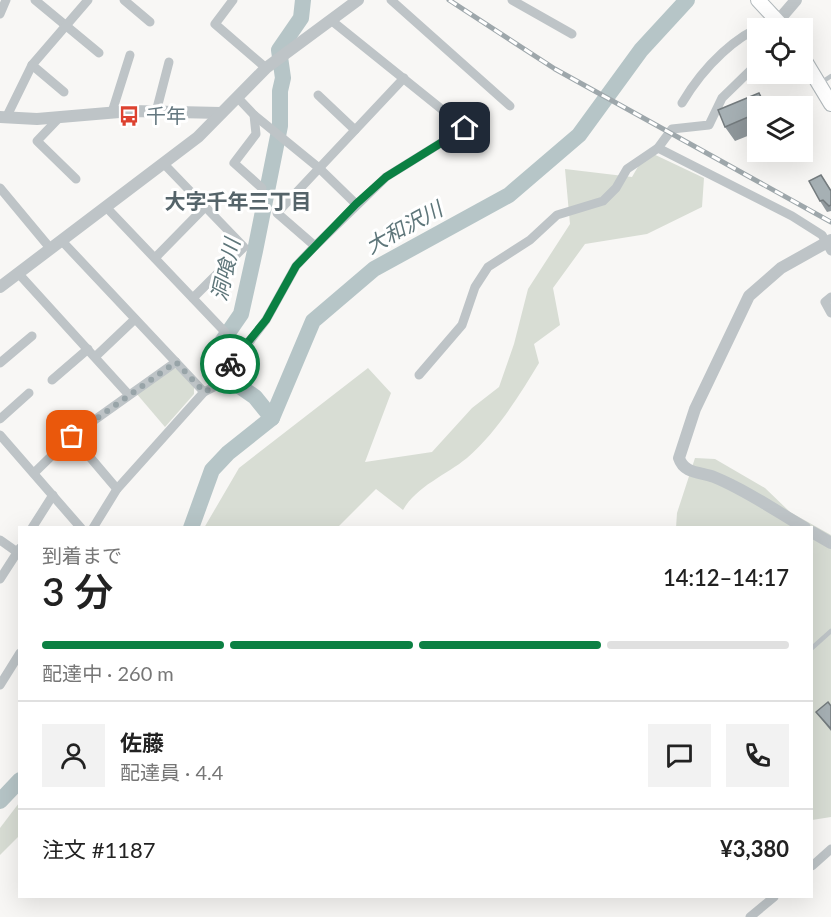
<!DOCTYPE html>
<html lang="ja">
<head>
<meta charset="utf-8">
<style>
	:root { --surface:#fff; --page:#f2f2f2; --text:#222; --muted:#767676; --line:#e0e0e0; --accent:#0b8043 }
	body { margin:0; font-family:Lato,"Noto Sans JP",sans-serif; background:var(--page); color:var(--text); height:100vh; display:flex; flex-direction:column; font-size:22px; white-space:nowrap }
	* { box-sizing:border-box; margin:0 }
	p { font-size:20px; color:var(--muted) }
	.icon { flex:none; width:33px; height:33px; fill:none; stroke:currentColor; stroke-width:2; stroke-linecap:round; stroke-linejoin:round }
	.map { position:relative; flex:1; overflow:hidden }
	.side { position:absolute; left:18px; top:526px; width:795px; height:372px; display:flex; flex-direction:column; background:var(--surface); border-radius:0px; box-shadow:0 6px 24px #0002 }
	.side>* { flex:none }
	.buttons { position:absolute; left:747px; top:18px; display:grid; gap:12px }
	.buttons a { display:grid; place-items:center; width:66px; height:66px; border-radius:0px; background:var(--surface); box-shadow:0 6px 24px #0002; font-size:30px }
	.pin { position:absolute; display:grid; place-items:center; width:51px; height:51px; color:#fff; margin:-26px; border-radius:12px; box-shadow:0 3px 9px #0006 }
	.courier { position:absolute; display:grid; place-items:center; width:60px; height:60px; margin:-30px; border:4px solid #0b8043; border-radius:50%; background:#fff; color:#222; box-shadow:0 2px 8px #0007 }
	.overview em { font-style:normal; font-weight:600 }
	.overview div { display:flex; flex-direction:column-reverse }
	.overview { display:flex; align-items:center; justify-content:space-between; height:102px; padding:0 24px }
	h1 { font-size:39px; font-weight:600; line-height:45px }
	.bar { display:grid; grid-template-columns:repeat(4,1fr); gap:9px 6px; align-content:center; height:72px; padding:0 24px }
	.bar i { height:8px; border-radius:4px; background:var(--line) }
	.bar .current { background:var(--accent) }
	.bar p { grid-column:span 4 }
	.line { display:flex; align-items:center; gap:15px; padding:0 24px; border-top:2px solid var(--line) }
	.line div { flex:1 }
	.round { display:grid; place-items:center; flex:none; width:63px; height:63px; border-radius:0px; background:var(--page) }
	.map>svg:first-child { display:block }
	.green { fill:#d8ddd4 }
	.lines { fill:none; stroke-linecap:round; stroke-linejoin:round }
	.river { stroke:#b6c5c7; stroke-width:16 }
	.secondary-casing { stroke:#b1b8bb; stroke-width:16 }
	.service { stroke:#bec4c7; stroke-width:4.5 }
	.minor { stroke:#bec4c7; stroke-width:9 }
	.tertiary { stroke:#bec4c7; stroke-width:12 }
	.secondary { stroke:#fff; stroke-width:14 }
	.rail-casing { stroke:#9ea7ab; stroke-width:5 }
	.rail { stroke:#fff; stroke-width:3; stroke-dasharray:9; stroke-linecap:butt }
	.wall { fill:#8f979b }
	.shaded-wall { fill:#747b7e }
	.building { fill:#a6b0b4; stroke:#747b7e; stroke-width:1.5 }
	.done { stroke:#98a4a8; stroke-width:6; stroke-dasharray:0 10.8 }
	.route { stroke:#0b8043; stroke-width:8 }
	.labels { text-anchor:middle; stroke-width:6; stroke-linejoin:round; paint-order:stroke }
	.poi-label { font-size:20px; fill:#64777f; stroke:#fff; text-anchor:start }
	.neighbourhood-label { font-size:21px; font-weight:bold; fill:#55646a; stroke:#fff }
	.water-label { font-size:21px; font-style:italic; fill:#5e767a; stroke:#fff }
</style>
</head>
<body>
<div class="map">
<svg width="831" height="917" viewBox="0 0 831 917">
	<rect width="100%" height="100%" fill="#f8f7f5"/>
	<g class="green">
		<path d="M647,151L704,178L702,207L647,234L585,244L553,288L560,325L534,344L539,363C519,396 497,432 467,458C446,475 417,486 403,510L376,489L337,528H204L239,468L368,368L391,393L365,462L432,452L472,408L499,387L514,344L528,289L570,224L565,169L632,177Z"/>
		<path d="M178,368L194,386V394L165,427L136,393L171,369Z"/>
		<path d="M695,458L715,459L765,488L790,512L831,535V817L812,820V528H676L677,513Z"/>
		<path d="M19,803V836L0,855V828Z"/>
	</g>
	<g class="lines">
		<g class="river">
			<path d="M272,418L255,397L232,381L212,356L241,314L255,251L280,126V91L283,78L279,50L301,18L303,0"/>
			<path d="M191,528L212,470L228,453L272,418L313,321L374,269L509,195L579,135L641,50L687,0"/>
			<path d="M0,801L20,780"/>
		</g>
		<g class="secondary-casing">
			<g id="secondary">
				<path d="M758,0L784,28"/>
				<path d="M802,56L831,104"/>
			</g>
		</g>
		<g class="service">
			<path d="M822,82L831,76"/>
			<path d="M812,648L831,631"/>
		</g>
		<g class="minor">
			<path d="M35,0L99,53"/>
			<path d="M124,0L150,22"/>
			<path d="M233,0L215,24L266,68"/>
			<path d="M391,0L510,106"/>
			<path d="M512,0L572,34"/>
			<path d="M0,14L6,0"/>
			<path d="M32,65L64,92"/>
			<path d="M318,95L355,130"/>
			<path d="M237,97L254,115L256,134L234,163L262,188"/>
			<path d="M682,103C702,69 738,30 778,21"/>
			<path d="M112,112L130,55"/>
			<path d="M156,112L169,62"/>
			<path d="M254,115L319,168L356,204"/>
			<path d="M6,118L32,65L88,0"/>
			<path d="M59,118L37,141L76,179"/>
			<path d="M658,148L792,216L822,235L831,251"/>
			<path d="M164,164L244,247L193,298"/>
			<path d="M0,188L50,248"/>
			<path d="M106,207L225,332"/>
			<path d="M61,240L204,392"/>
			<path d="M315,246L277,213L404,78"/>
			<path d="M155,258L204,208"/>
			<path d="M18,273L129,395"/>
			<path d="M831,297L825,302L831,313"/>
			<path d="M95,357L135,319"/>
			<path d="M0,363L32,336"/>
			<path d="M419,375L462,325L475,287L488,267L530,240L557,215L603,201L616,188L627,169L658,148L672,129L709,125L722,98L758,63"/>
			<path d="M52,380L88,349"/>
			<path d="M0,419L29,393"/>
			<path d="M0,435L81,528"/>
			<path d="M72,436L117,489"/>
			<path d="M34,473L72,436L176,362"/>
			<path d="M32,528L53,495"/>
			<path d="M93,528L117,489L204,392L216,386L266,320L296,266L315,246L386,177L465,128L332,21"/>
			<path d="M0,540L17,552"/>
			<path d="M0,579L20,548"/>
			<path d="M0,685L20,653"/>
			<path d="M812,866L831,849"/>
			<path d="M750,917L774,897"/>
		</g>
		<g class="tertiary">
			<path d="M778,21L796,0"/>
			<path d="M0,117L37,119L131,111L221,113"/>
			<path d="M0,287L198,137L266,68L358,0"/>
			<path d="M805,528C776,511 746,490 714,477C701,472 684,474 679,458L695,409L749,296L781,268L831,240"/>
			<path d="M812,532L831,543"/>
		</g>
		<use href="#secondary" class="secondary"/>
		<g class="rail-casing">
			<path id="rail" d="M449,0L555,69L831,222"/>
		</g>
		<use href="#rail" class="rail"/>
	</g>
	<g class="wall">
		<path d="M758,106V137L755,133L735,141L725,127Z"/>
		<path d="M821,175L831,190V211L827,212L820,201Z"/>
		<path d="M831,706V731L816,712Z"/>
	</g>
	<path class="shaded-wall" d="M759,93L769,106H765Z"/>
	<g class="building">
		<path d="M759,93L765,106H758V131L755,132L748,117L725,127L718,110Z"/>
		<path d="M821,175L831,191V205L829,206L823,200L820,201L809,181Z"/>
		<path d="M828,702L831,706V729L816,712Z"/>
	</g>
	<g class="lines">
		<path class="done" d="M72,436L176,362L204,392L216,386L230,364"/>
		<path class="route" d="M230,364L266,320L296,266L356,204L386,177L465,128"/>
	</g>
	<defs>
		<g id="bus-bare" transform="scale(1.62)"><path d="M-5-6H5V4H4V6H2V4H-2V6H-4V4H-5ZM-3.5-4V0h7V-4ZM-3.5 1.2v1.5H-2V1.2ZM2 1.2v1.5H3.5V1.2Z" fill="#dd4230" stroke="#fff" stroke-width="2.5" paint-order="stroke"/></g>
	</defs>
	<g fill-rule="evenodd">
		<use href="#bus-bare" x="129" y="116"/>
	</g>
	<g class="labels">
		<g class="poi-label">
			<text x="146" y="123">千年</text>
		</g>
		<g class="neighbourhood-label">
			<text x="238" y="209">大字千年三丁目</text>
		</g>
		<g class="water-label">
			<text transform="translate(404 228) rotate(-29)" y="7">大和沢川</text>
			<text transform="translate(226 270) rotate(-77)" y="7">洞喰川</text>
		</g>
	</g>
</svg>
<div class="buttons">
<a><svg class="icon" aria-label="locate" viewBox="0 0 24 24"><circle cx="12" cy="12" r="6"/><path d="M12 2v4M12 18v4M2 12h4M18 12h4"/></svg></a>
<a><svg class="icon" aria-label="layers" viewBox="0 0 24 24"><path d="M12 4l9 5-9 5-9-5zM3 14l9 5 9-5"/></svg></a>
</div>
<div class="pin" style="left:72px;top:436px;background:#ea580c"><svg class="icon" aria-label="bag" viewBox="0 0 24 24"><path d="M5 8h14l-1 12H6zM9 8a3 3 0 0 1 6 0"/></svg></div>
<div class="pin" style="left:465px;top:128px;background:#1f2937"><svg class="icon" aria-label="home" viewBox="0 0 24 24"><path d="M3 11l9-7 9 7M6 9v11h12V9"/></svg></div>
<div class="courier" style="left:230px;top:364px"><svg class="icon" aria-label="bike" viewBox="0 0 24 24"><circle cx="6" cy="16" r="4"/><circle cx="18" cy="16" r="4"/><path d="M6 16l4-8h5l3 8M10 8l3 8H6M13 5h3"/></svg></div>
<section class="side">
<div class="overview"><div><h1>3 分</h1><p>到着まで</p></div><em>14:12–14:17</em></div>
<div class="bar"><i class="current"></i><i class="current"></i><i class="current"></i><i></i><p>配達中 · 260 m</p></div>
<div class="line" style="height:108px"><a class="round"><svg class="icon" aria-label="person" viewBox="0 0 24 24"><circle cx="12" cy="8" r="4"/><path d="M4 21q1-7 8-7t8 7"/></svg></a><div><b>佐藤</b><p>配達員 · 4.4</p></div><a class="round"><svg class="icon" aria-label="chat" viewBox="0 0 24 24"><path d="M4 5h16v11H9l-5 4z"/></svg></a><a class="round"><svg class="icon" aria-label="phone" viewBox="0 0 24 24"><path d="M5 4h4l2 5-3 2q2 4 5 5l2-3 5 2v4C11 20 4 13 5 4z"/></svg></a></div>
<div class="line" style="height:78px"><div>注文 #1187</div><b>¥3,380</b></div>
</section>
</div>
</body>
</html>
